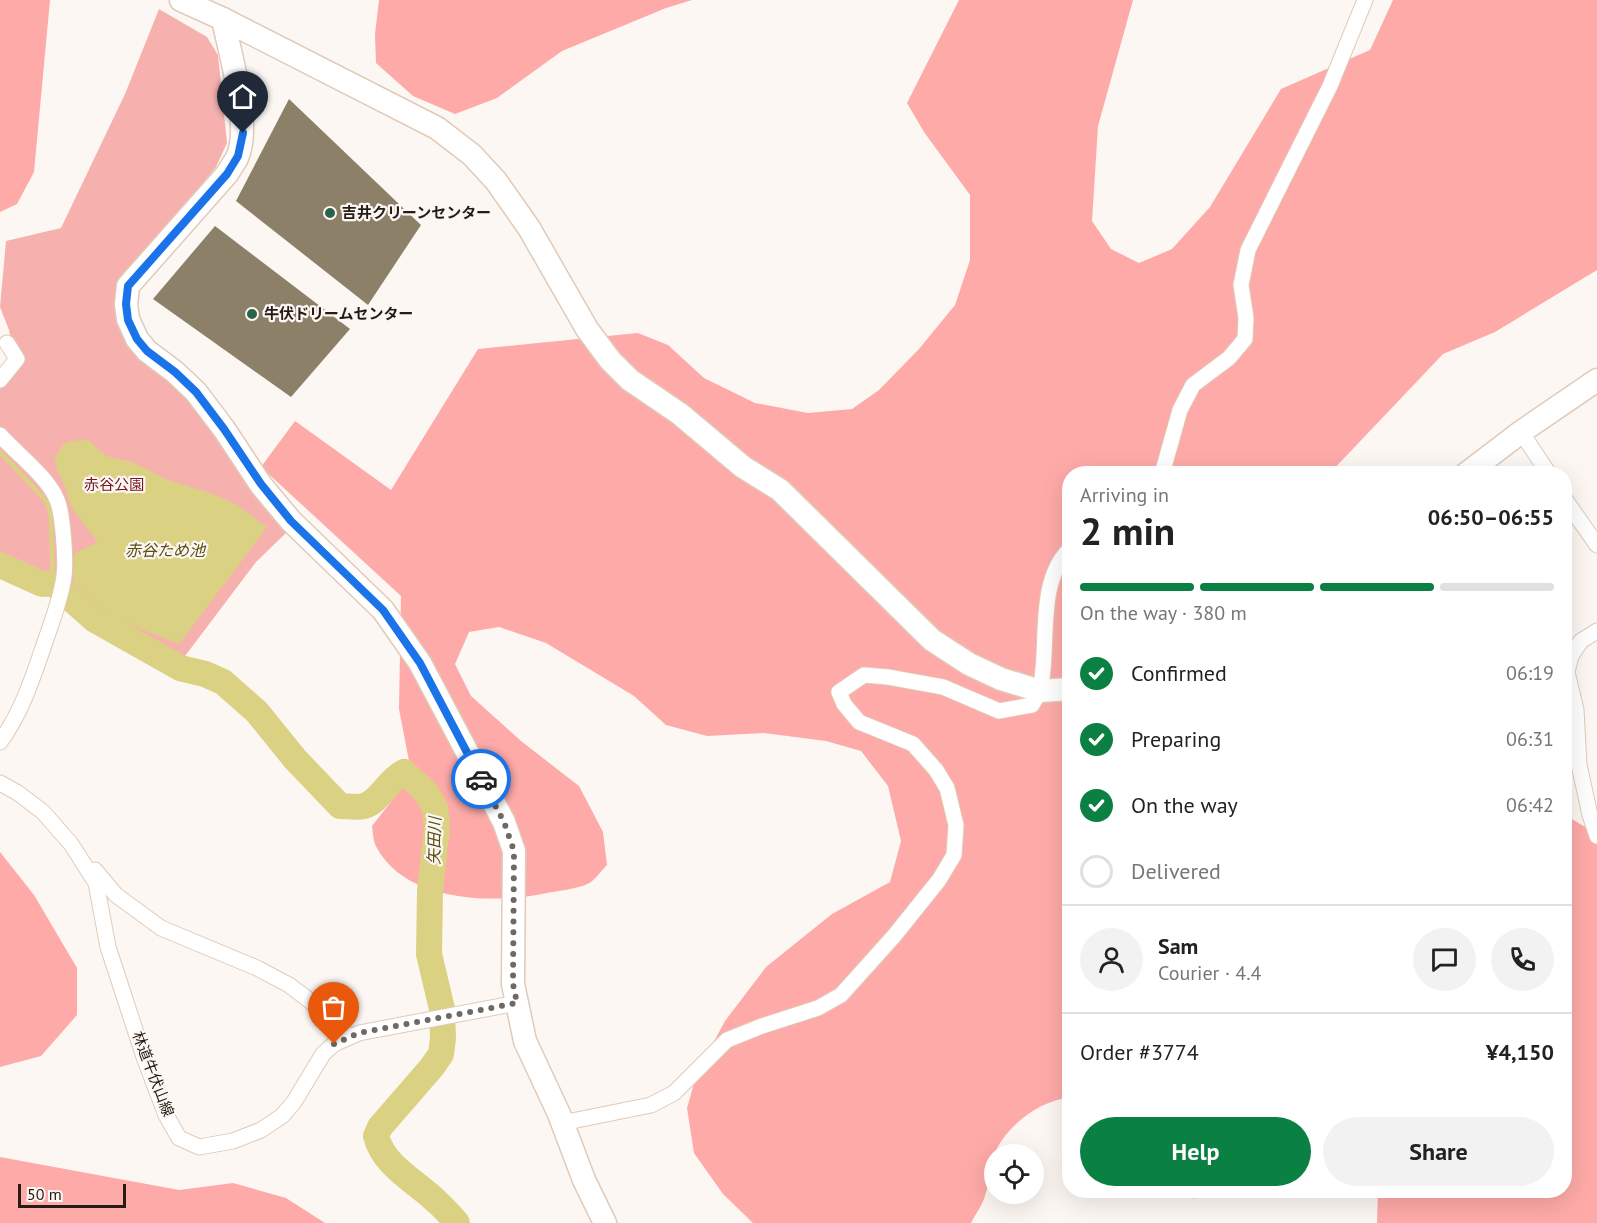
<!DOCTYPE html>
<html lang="en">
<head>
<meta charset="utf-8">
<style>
	:root { --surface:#fff; --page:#f2f2f2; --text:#222; --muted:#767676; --line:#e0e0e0; --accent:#0b8043 }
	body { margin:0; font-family:"PT Sans","Noto Sans JP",sans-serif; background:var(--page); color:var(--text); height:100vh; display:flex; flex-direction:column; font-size:22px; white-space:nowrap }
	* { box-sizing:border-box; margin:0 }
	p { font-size:20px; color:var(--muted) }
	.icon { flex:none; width:33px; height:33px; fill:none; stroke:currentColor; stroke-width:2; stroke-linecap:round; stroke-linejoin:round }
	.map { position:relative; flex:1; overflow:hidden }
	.details { position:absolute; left:1062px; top:466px; width:510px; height:732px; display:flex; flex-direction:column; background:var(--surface); border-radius:24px; box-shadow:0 6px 24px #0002 }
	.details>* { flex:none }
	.buttons { position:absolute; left:984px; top:1144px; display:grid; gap:12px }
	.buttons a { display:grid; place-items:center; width:60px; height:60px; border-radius:50%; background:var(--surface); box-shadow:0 6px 24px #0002; font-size:30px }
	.scale { position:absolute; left:18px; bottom:15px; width:108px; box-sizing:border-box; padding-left:6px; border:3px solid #251c16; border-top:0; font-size:16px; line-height:21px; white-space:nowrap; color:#251c16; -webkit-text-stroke:4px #fcf7f3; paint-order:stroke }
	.pin { position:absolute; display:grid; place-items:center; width:51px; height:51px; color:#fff; margin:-62px -26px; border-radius:50% 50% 50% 0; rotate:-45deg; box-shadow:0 0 6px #0007 }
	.pin .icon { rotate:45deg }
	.courier { position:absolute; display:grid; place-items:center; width:60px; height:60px; margin:-30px; border:4px solid #1a73e8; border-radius:50%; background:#fff; color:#222; box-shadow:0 2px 8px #0007 }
	.head em { font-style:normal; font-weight:800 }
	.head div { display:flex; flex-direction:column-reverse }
	.head { display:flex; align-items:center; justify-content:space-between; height:102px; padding:0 18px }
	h1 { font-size:39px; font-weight:800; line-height:45px }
	.bar { display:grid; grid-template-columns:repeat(4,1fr); gap:9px 6px; align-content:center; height:72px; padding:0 18px }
	.bar i { height:8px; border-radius:4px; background:var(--line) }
	.bar .on { background:var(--accent) }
	.bar p { grid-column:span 4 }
	.line { display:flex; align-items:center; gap:15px; padding:0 18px; border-top:2px solid var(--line) }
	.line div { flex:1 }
	.round { display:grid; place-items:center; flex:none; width:63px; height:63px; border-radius:32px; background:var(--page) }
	ol { padding:0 18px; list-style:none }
	li { display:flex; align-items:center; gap:18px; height:66px }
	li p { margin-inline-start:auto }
	li .icon { padding:6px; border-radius:50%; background:var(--accent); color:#fff; stroke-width:4 }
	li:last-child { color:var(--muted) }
	li i { width:33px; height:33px; border:3px solid var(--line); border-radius:50% }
	.primary-button { display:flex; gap:12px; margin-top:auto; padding:12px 18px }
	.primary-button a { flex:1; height:69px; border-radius:36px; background:var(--accent); color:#fff; font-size:24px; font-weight:800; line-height:69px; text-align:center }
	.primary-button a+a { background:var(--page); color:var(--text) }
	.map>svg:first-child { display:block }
	.green { fill:#f6b1af }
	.forest { fill:#feaaa8 }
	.water { fill:#dbd183 }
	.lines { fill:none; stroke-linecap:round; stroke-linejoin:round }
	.stream { stroke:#dbd183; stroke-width:4.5 }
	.river { stroke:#dbd183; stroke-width:26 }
	.building { fill:#8d8069 }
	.street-casing { stroke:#e1cab8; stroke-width:17 }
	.secondary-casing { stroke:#e1cab8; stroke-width:25 }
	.street { stroke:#fff; stroke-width:15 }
	.secondary { stroke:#fff; stroke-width:22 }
	.done { stroke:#706963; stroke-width:6; stroke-dasharray:0 10.8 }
	.route { stroke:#1a73e8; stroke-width:8 }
	.poi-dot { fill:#2b634a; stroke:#fcf7f3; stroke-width:2 }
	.labels { text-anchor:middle; stroke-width:4.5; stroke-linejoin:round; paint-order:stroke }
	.poi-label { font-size:15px; font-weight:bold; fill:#251c16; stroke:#fcf7f3; text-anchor:start }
	.park-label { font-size:15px; fill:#74141f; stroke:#fcf7f3 }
	.street-label { font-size:15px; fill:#251c16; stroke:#fcf7f3 }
	.water-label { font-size:16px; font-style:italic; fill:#564e13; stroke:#fcf7f3 }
</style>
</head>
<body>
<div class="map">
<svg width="1597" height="1223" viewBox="0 0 1597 1223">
	<rect width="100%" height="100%" fill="#fcf7f3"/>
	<path class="green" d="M159,9L207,37L218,55L227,143L216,167L127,275L116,299L187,399L208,421L262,504L286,533L256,562L182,660L115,628L69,588L17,568L0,559V384L16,367L9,330L0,307L6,241L61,228L125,94Z"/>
	<g class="forest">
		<path d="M0,0H50L34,172L17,204L0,212Z"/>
		<path d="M379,0H692L666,8L562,51L497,98L455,114L413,96L376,63L375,34Z"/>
		<path d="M959,0H1133L1098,126L1092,221L1111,249L1139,263L1172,249L1210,207L1281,89L1370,50L1393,0H1597V270L1495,332L1443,354L1329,474H1070L1069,1098C1039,1100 1002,1129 993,1158C989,1171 989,1186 984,1199C981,1207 975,1215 971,1223H753L723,1194L694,1153L687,1108L697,1073L725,1021L766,967L832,914L890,882L901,841L888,786L861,751L826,741L764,733L707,736L666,725L634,696L546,643L499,627L469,632L455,664L471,696L521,741L579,786L603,832L607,865C602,870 597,877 591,882C583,888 558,891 547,893C494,904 407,903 377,848C373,842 373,833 372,826L397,794L409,761L399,709L401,596L261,467L295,421L391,490L478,349L638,333L668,345L704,378L755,403L808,413L852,409L879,390L919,349L955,305L970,260V195L924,132L907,103Z"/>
		<path d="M1565,815L1597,834V1223H1377L1378,1191H1564Z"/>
		<path d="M0,852L34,895L77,968V1015L41,1056L0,1067Z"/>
		<path d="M0,1157L179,1190L233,1183L286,1198L325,1223H0Z"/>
		<path d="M1173,1191H1222C1203,1198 1191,1203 1173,1191Z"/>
	</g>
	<path class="water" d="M88,440L106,456L132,462L168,480L213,494L237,505L267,527L179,644L111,617L73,582L74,554L98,542L71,507L65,486L57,470L55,458L63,445L70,441Z"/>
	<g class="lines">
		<path class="stream" d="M0,452L47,502L51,516L53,583"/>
		<path class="river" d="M0,565L42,584L53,583L95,620L180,668L205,674L223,682L257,712L295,759L340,806C347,806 357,808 364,806C379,802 389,779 404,772L426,792L435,808L437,828L430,891L429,954L442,1009L443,1038L441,1054L432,1067L380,1127L376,1136C384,1167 416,1181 437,1202C444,1208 451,1216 457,1223"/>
	</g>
	<g class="building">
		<path d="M289,99L421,225L368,305L236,201Z"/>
		<path d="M215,226L350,329L291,397L153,299Z"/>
	</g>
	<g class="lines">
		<g class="street-casing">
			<g id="street">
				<path d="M0,380L17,359L7,343"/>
				<path d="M1521,432L1549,474"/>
				<path d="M0,435C17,454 48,477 57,500C63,513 66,562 64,576C61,599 52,621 45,642C33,677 22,712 0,742"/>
				<path d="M1162,474L1180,410L1193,385L1229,358L1245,339L1246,318L1241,285L1248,250L1330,86L1365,0"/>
				<path d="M1564,498L1597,545"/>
				<path d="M1597,631L1581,641L1571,656L1567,672L1576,710L1579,765L1590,815L1597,836"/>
				<path d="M0,783L18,793L43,812L71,844L96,883L108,947L144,1057L166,1115L179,1138L199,1147L233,1141L261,1130L282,1116L294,1102L323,1054L334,1044L359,1033L517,1003"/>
				<path d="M95,870L116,895L161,928L257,968L289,985L330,1016L349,1037"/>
				<path d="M562,1123L651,1105L674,1093L727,1040L762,1026L818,1008L841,995L894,936L939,880L954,855L956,825L947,788L936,770L913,744L859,722L844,704L839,692L864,675L888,677L943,687L999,711L1032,705C1034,701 1037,697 1039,692C1042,686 1042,677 1043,669C1047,632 1040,577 1070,549"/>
			</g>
		</g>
		<g class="secondary-casing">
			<g id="secondary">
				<path d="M181,0L223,19L437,128L472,155L496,181L529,228L587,329L610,360L630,380L680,414L743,467L780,490L932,640L969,664L1001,679L1040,691L1070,689"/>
				<path d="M223,19C230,55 252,125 237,158C234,163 230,169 227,174L128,286L126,304L128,319L137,339L147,351L175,372L196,392L224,429L261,485L291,521L383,610L420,663L504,822L514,851L513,984L525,1041L559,1114L584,1180L605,1223"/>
				<path d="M1466,474L1521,432L1597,380"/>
			</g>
		</g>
		<use href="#street" class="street"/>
		<use href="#secondary" class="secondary"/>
	</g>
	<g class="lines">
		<path class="done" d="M334,1044L359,1033L517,1003L513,984L514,851L504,822L481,779"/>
		<path class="route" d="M243,133L238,156L227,174L128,286L126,304L128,320L137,339L147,351L175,372L196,392L224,429L261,484L291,521L383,610L420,663L481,779"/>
	</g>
	<g class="poi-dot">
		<circle cx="330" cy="213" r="6"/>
		<circle cx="252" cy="314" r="6"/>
	</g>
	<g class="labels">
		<g class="poi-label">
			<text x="342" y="218">吉井クリーンセンター</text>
			<text x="264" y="319">牛伏ドリームセンター</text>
		</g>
		<g class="park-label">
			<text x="114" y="490">赤谷公園</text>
		</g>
		<g class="street-label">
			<text transform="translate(153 1074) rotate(69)" y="5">林道牛伏山線</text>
		</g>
		<g class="water-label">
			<text x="165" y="556">赤谷ため池</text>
			<text transform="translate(434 841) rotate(-89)" y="6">矢田川</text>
		</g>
	</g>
</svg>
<div class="buttons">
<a><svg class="icon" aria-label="locate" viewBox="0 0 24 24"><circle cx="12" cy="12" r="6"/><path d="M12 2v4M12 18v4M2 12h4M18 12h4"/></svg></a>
</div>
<div class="scale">50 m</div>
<div class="pin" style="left:334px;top:1044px;background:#ea580c"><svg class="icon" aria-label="bag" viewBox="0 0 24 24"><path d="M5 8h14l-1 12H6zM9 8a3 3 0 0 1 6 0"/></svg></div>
<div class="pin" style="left:243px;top:133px;background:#1f2937"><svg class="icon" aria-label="home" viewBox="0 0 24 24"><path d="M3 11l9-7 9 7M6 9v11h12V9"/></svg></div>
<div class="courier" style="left:481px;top:779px"><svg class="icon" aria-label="car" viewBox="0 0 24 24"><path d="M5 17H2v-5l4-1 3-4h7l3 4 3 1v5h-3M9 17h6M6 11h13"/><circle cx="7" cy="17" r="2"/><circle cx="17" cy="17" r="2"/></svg></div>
<section class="details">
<div class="head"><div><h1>2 min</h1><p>Arriving in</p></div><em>06:50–06:55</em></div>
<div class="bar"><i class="on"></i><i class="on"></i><i class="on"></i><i></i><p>On the way · 380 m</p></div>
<ol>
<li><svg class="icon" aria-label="check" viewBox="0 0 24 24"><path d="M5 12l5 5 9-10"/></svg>Confirmed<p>06:19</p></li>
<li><svg class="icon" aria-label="check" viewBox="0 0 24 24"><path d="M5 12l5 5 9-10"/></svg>Preparing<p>06:31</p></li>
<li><svg class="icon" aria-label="check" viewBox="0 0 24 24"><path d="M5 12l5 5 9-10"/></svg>On the way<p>06:42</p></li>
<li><i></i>Delivered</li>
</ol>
<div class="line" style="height:108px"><a class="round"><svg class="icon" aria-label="person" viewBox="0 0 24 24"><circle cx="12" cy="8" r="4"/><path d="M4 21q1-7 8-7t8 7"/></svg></a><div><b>Sam</b><p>Courier · 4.4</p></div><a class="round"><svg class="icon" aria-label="chat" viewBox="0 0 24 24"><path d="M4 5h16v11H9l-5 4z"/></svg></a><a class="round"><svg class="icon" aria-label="phone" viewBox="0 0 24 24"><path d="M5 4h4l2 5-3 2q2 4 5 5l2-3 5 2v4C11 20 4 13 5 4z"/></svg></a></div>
<div class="line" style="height:78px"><div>Order #3774</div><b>¥4,150</b></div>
<div class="primary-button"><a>Help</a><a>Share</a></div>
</section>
</div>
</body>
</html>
